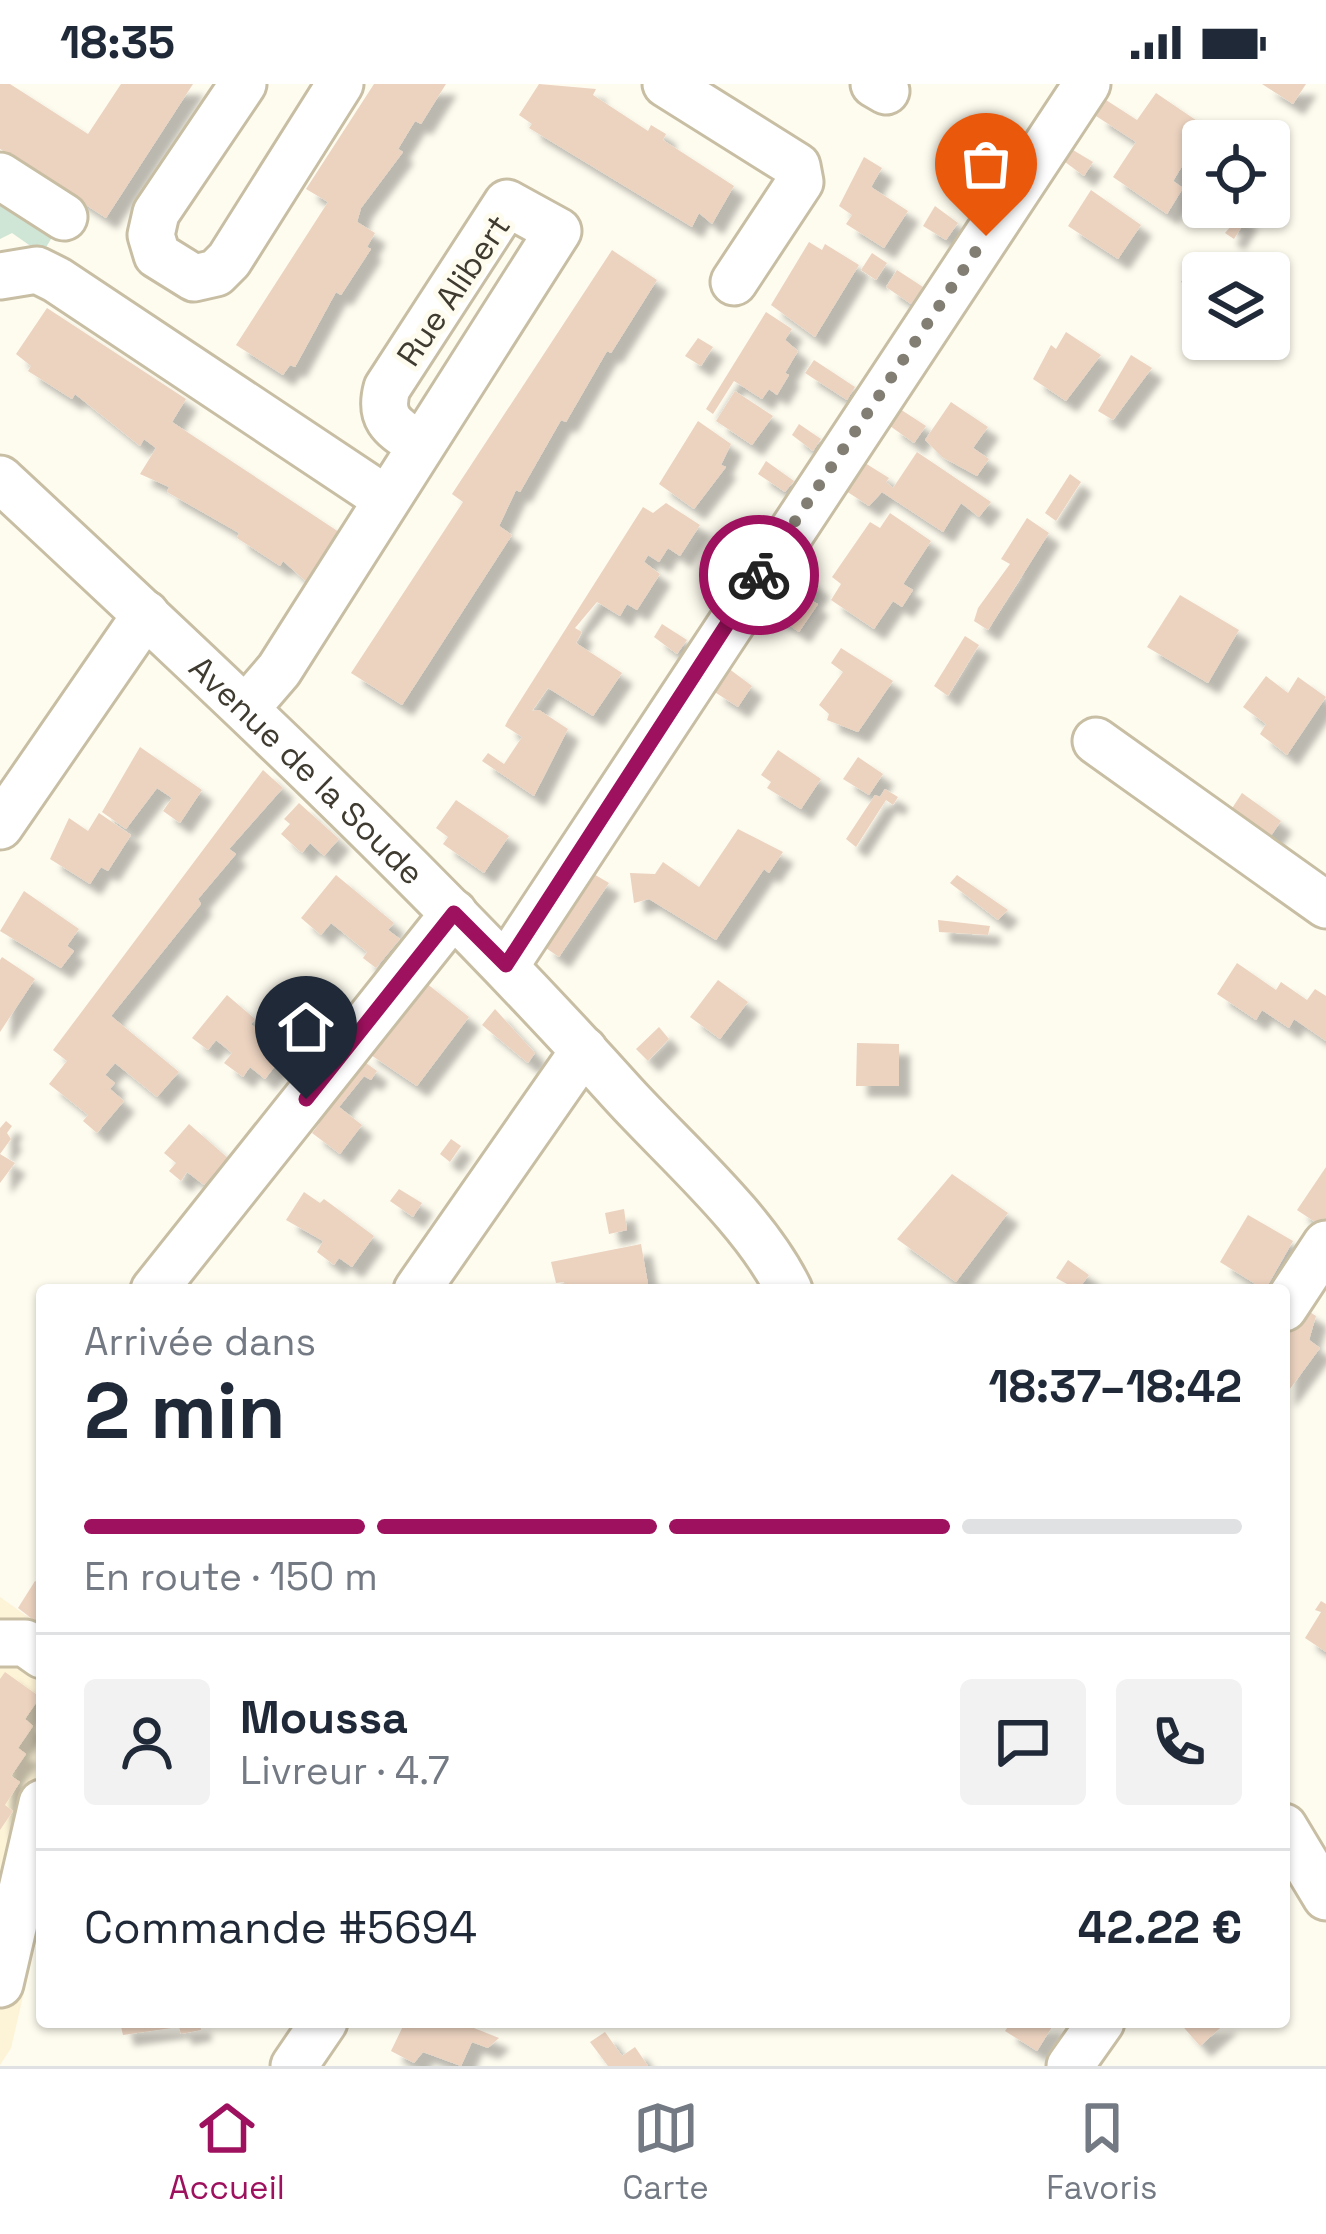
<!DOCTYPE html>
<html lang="fr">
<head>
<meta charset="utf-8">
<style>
	:root { --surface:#fff; --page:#f2f2f3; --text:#1f2937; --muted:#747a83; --line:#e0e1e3; --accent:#9e115e }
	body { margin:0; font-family:"Space Grotesk",sans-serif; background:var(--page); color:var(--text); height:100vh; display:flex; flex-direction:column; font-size:45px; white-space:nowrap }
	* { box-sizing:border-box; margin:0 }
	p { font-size:39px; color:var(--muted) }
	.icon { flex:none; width:66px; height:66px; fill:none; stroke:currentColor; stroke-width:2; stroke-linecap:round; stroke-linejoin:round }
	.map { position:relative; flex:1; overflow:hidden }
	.drawer { position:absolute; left:36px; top:1200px; width:1254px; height:744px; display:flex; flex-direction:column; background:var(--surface); border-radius:12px; box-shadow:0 3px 9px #0004 }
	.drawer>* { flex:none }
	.tools { position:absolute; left:1182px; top:36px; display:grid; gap:24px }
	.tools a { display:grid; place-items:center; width:108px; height:108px; border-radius:12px; background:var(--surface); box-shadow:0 3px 9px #0004; font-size:60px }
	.pin { position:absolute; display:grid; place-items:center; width:102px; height:102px; color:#fff; margin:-123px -51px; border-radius:50% 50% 50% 0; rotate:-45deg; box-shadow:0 0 12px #0007 }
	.pin .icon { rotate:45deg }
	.courier { position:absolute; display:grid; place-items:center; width:120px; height:120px; margin:-60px; border:9px solid #9e115e; border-radius:50%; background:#fff; color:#222; box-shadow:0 3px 15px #0007 }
	.headline em { font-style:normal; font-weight:700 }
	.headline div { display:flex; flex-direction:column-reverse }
	.headline { display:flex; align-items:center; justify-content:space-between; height:204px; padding:0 48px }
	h1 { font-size:78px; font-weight:700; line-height:90px }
	.bar { display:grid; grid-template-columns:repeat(4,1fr); gap:18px 12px; align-content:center; height:144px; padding:0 48px }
	.bar i { height:15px; border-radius:9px; background:var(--line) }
	.bar .active { background:var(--accent) }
	.bar p { grid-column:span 4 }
	.line { display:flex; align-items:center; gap:30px; padding:0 48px; border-top:3px solid var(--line) }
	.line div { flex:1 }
	.round { display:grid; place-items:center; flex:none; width:126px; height:126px; border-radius:12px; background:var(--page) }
	.status { display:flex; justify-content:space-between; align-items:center; height:84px; padding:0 60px; background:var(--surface); direction:ltr }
	.status svg { height:33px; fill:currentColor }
	.menu { display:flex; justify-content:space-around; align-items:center; height:168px; border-top:3px solid var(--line); background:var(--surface); font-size:33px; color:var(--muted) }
	.menu a { display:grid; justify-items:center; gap:6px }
	.menu .active { color:var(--accent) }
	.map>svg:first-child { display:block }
	.built { fill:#fdf3d7 }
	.green { fill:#cfe5d5 }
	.building { fill:#ecd3c0; filter:url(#shadow) }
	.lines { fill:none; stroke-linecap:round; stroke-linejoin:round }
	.minor-casing { stroke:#c8bea4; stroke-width:51 }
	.minor { stroke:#fff; stroke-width:45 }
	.done { stroke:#827e73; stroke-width:12; stroke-dasharray:0 21.6 }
	.route { stroke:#9e115e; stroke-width:15 }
	.labels { text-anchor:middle; stroke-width:10; stroke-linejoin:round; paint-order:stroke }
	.street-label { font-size:33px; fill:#3f3b30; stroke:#fefbef }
</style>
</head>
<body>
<div class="status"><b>18:35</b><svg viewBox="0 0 49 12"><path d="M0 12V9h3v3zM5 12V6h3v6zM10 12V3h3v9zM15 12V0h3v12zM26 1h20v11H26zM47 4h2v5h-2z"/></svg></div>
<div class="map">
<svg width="1326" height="1982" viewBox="0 0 1326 1982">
	<defs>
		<filter id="shadow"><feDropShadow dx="11" dy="11" stdDeviation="3" flood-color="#0004"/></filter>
	</defs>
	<rect width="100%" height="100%" fill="#fefbef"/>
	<path class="built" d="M0,1513L42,1543V1830L11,1964L0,1981Z"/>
	<path class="green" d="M0,94L64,133L42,170L12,149L0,155Z"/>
	<g class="building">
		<path d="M0,0H10L88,50L121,0H193L106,134L0,65Z"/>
		<path d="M374,0H446L421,40L415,37L398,65L403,68L361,124L357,138L375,149L367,163L371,165L341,211L336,208L295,283L290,281L283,291L236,261L328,118L306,105Z"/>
		<path d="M539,0L596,5L593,11L648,47L651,41L666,50L663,56L734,102L712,140L699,129L692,143L529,44L532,40L519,31Z"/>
		<path d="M1262,0H1306L1293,20Z"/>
		<path d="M1156,9L1206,43L1173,97L1183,104L1167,130L1113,93L1136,58L1096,32L1106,16L1137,36Z"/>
		<path d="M1073,66L1093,78L1084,92L1065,78Z"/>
		<path d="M864,73L882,84L871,103L908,127L884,164L846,140L852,131L839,122Z"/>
		<path d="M1091,106L1141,141L1118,175L1068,142Z"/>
		<path d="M935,122L958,139L946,156L923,142Z"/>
		<path d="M1229,123L1247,134L1234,155L1225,149L1231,142L1221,135Z"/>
		<path d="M809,158L822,166L825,160L859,181L815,253L771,221Z"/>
		<path d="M612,166L657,196L611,269L607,267L566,338L561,336L520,408L516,406L499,442L512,451L402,621L351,589L463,418L452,410Z"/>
		<path d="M872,169L887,179L876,196L861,186Z"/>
		<path d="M1200,169L1218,181L1212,189H1203L1200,209L1181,198Z"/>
		<path d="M897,186L923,203L911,220L886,203Z"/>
		<path d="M47,224L186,315L172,338L342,450L310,501L283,477L280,482L237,454L239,449L167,408L169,403L140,390L156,364L144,355L140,362L75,310L72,315L28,287L31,282L16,270Z"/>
		<path d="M766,228L792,245L785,256L798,267L785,289L789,291L777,311L769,305L762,315L734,297L713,330L706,325Z"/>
		<path d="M1066,248L1101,271L1066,317L1033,295L1051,261L1056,265Z"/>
		<path d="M698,254L713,263L701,282L685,272Z"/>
		<path d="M1131,271L1152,284L1113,336L1098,327Z"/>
		<path d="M814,276L855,303L847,316L805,289Z"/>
		<path d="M735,307L773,332L752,361L716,337Z"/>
		<path d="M951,318L988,343L973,364L989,375L977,392L942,373L925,356Z"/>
		<path d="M900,325L926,342L914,359L890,342Z"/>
		<path d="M698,337L731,360L721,381L726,383L694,425L659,400Z"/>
		<path d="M799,340L821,355L813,367L792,351Z"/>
		<path d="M917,368L991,418L979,433L961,419L943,448L882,408L869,422L846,407L865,379L889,394L886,398L893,404Z"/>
		<path d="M766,377L794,397L785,408L758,390Z"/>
		<path d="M1070,390L1081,398L1056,437L1045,429Z"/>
		<path d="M666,419L700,441L680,472L668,464L659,478L648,471L644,478L660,490L637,526L627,520L620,532L597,518L575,544L582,548L576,559L622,589L593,632L548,604L532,627L539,626L568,645L534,712L482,677L488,669L504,680L522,653L505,642L508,636L643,423L653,429Z"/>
		<path d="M890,429L931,457L903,500L913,506L902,523L893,517L874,545L831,516L841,500L832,493L870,438L880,444Z"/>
		<path d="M1027,434L1049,449L988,546L974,537L978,524L1010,480L1001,475Z"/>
		<path d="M795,483L819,502L810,516L818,520L799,548L767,526Z"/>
		<path d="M1180,511L1239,546L1208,599L1147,563Z"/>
		<path d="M662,540L687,556L677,570L654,553Z"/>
		<path d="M965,552L979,561L948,612L934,602Z"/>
		<path d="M841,564L893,597L858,648L827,636L829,630L819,621L843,588L831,579Z"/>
		<path d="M728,584L752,602L738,623L713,607Z"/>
		<path d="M1266,592L1288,609L1298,593L1326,613L1287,671L1260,650L1266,640L1243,623Z"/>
		<path d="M140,663L202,706L180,739L163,727L172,714L157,704L126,745L102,728Z"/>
		<path d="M778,666L821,695L801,725L767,704L771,698L761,691Z"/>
		<path d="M858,673L883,690L869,711L843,695Z"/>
		<path d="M263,686L283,704L229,765L236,770L198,815L201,820L111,932L179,988L157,1013L115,979L105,991L115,999L110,1005L124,1017L97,1049L83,1037L88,1031L49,1000L67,977L53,966Z"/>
		<path d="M885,705L898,713L893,721L886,716L856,763L846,755L875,711L880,713Z"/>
		<path d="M1242,709L1281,737L1268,756L1229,729Z"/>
		<path d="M456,716L509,752L484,789L443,760L448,753L436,744Z"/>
		<path d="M299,719L339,755L324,772L310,759L302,769L281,750L290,740L284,735Z"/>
		<path d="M99,729L131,751L108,787L101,783L90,800L50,775L69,734L88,747Z"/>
		<path d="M738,745L783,768L769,789L764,785L716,856L649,815L634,819L630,789L655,790L663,778L699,803Z"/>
		<path d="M592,789L609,799L559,873L543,862Z"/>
		<path d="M336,791L394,839L388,846L400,855L376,884L363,874L367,868L331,839L321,851L301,834Z"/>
		<path d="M957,791L1008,826L998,836L950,799Z"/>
		<path d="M24,807L79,845L67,862L74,867L61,884L0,847Z"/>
		<path d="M938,836L990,842L988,851L939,848Z"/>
		<path d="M2,873L35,895L0,948V876Z"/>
		<path d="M1237,879L1276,906L1281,898L1307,916L1315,905L1326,912V957L1294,935L1289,944L1262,926L1256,936L1217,910Z"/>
		<path d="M421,895L469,933L417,1002L365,967Z"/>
		<path d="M718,896L748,918L720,955L690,933Z"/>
		<path d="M227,911L255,935L251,940L260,948L267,941L277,950L271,957L286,968L265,995L250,983L243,993L224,979L232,969L216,956L208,966L192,954Z"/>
		<path d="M495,925L535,969L528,979L482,941Z"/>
		<path d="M659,943L669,955L648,977L636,965Z"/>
		<path d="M857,959L899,960V1002H856Z"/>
		<path d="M348,966L377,987L371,996L364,992L339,1023L362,1041L340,1070L312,1049L319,1040L302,1027Z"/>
		<path d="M6,1037L12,1042L7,1049L11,1055L0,1070L15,1079L0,1099V1044Z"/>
		<path d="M189,1040L237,1082L231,1088L222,1080L204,1101L187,1088L181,1097L169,1087L176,1079L164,1069Z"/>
		<path d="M451,1055L461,1062L450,1078L440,1070Z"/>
		<path d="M1326,1083V1134L1321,1142L1297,1126Z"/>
		<path d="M952,1090L1008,1129L956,1198L897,1155Z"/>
		<path d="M399,1105L422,1119L413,1133L390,1117Z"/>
		<path d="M304,1108L320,1119L324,1115L374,1152L352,1183L339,1174L334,1181L317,1168L323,1157L286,1136Z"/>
		<path d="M624,1125L627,1146L609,1150L605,1129Z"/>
		<path d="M1248,1131L1293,1157L1265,1206L1220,1178Z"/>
		<path d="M641,1160L649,1206H566L564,1198L556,1199L551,1178Z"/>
		<path d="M1068,1176L1089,1191L1078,1206L1056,1194Z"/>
		<path d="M1299,1221L1316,1232L1309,1256L1320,1264L1284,1313V1243Z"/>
		<path d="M35,1497L42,1502L40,1541L18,1524Z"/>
		<path d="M1321,1517L1326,1520V1568L1305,1554L1321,1528L1315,1526Z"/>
		<path d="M5,1588L40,1613L25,1635L33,1642L18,1664L26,1670L11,1692L20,1698L5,1721L13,1727L0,1746V1595Z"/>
		<path d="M120,1938H200L201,1946L181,1950L179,1943L123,1951Z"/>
		<path d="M405,1938H459L499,1954L488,1964L472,1958L461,1982L423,1968L414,1979L391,1967Z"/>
		<path d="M1011,1938H1055L1037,1967L1005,1947Z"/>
		<path d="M1179,1938H1227L1200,1962Z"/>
		<path d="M605,1948L622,1972L635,1963L648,1982H608L590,1958Z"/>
	</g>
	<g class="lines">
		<g class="minor-casing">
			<g id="minor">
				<path d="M243,0L156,129L151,151L157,171L194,194L216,189L229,176L340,0"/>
				<path d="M666,0L797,82L800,98L734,198"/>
				<path d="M874,0L886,7"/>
				<path d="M0,92L64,133"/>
				<path d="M0,192L37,186L57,196L386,415"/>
				<path id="s1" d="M0,395C216,596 427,792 624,1011C677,1069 755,1136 789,1206"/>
				<path d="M248,622L279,586L558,147L507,119L387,304C378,337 395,344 420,361"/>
				<path d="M1096,657L1326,821"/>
				<path d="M0,742L146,530"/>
				<path d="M506,881L1087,0"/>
				<path d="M154,1206L454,829"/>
				<path d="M417,1206L584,966"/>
				<path d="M1284,1224L1326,1160"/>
				<path d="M0,1559H25L42,1571"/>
				<path d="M1284,1743L1326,1813"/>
				<path d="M0,1900L42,1719"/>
				<path d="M294,1982L324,1938"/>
				<path d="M1070,1982L1101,1938"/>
			</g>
		</g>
		<use href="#minor" class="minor"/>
	</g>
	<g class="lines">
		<path class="done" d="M759,491L986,152"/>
		<path class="route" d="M306,1015L454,829L506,881L759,491"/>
	</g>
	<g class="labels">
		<g class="street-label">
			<text transform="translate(453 206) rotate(-56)" y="12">Rue Alibert</text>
			<text dy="12" stroke="none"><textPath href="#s1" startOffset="423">Avenue de la Soude</textPath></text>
		</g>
	</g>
</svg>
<div class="tools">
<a><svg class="icon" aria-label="locate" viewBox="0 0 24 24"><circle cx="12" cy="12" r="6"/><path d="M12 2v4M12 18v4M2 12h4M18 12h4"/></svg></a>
<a><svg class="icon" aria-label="layers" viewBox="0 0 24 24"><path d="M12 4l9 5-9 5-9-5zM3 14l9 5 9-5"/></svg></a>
</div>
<div class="pin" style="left:986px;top:152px;background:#ea580c"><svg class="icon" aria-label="bag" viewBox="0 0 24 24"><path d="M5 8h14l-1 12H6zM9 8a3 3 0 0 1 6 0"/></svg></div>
<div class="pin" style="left:306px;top:1015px;background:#1f2937"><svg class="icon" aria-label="home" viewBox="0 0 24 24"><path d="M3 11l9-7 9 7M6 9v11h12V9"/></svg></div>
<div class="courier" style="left:759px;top:491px"><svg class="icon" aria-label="bike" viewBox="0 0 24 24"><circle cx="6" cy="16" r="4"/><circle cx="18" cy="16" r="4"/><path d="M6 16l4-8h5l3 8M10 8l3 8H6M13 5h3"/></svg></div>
<section class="drawer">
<div class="headline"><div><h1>2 min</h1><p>Arrivée dans</p></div><em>18:37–18:42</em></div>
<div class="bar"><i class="active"></i><i class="active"></i><i class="active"></i><i></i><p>En route · 150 m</p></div>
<div class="line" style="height:216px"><a class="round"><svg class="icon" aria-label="person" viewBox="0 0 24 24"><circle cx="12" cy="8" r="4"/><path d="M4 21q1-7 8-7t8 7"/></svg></a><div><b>Moussa</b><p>Livreur · 4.7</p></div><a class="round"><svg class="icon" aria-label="chat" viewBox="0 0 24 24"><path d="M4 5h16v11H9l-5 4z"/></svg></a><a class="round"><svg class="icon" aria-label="phone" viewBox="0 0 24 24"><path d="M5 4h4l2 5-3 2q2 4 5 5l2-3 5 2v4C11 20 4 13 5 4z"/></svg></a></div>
<div class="line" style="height:156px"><div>Commande #5694</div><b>42.22 €</b></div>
</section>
</div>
<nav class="menu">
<a class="active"><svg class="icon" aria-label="home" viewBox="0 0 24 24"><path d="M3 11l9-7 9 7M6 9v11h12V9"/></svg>Accueil</a>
<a><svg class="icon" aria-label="map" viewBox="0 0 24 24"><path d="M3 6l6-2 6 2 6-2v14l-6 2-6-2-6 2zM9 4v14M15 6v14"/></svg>Carte</a>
<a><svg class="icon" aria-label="saved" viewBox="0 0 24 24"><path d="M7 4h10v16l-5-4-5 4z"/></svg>Favoris</a>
</nav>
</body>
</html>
